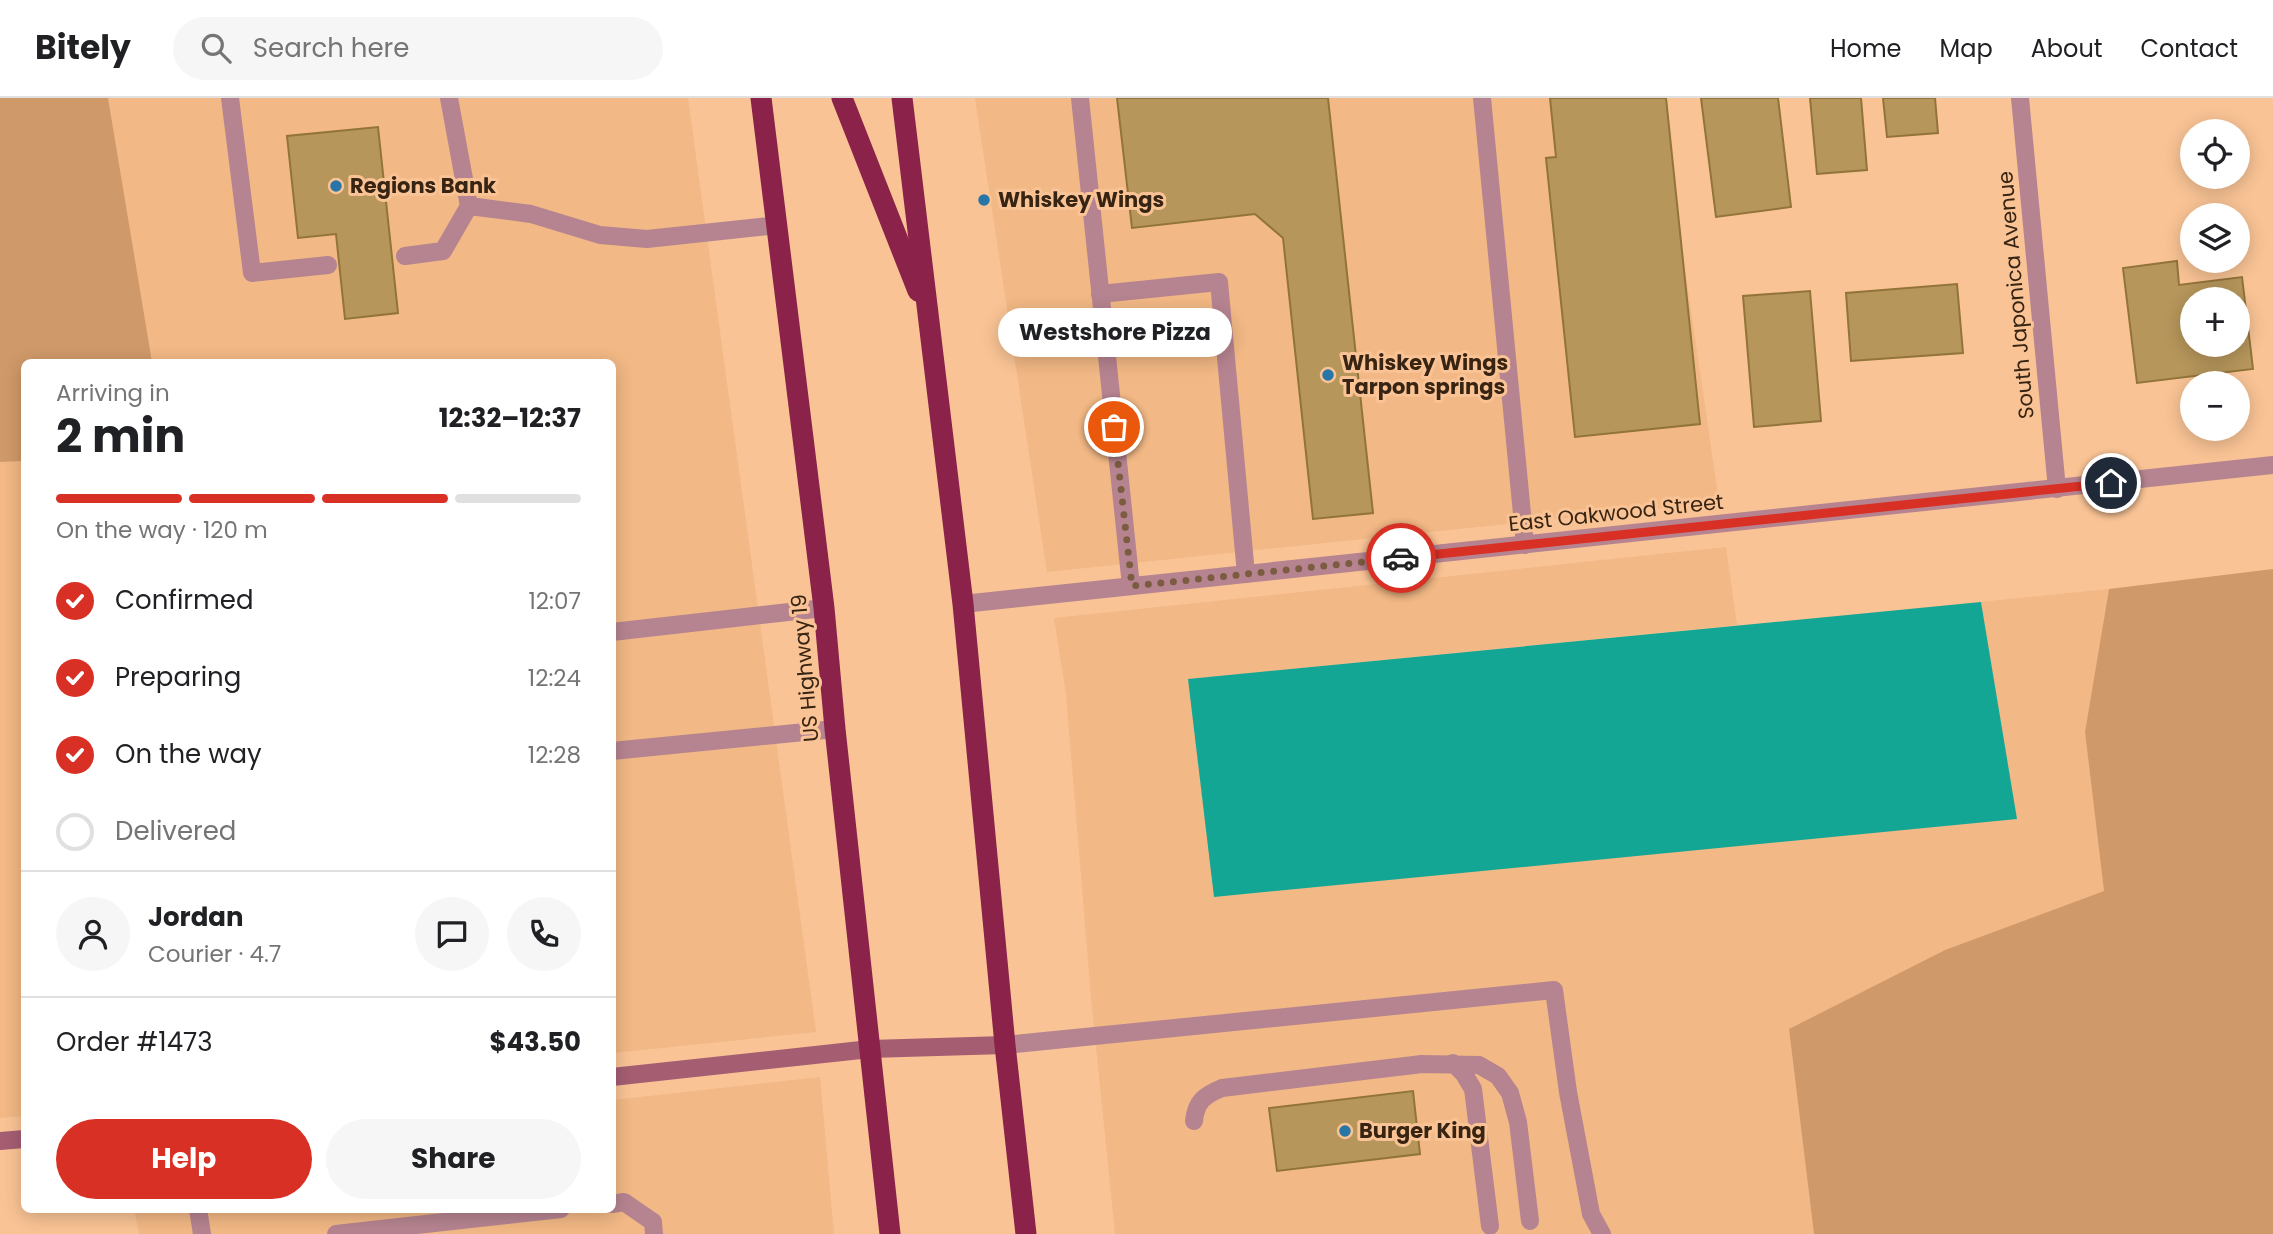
<!DOCTYPE html>
<html lang="en">
<head>
<meta charset="utf-8">
<style>
	:root { --surface:#fff; --page:#f6f6f6; --text:#202124; --muted:#757577; --line:#e0e0e0; --accent:#d93025 }
	body { margin:0; font-family:Poppins,sans-serif; background:var(--page); color:var(--text); height:100vh; display:flex; flex-direction:column; font-size:26px; white-space:nowrap }
	* { box-sizing:border-box; margin:0 }
	p { font-size:23px; color:var(--muted) }
	.icon { flex:none; width:38px; height:38px; fill:none; stroke:currentColor; stroke-width:2; stroke-linecap:round; stroke-linejoin:round }
	.map { position:relative; flex:1; overflow:hidden }
	.drawer { position:absolute; left:21px; top:261px; width:595px; height:854px; display:flex; flex-direction:column; background:var(--surface); border-radius:10px; box-shadow:0 4px 18px #0003 }
	.drawer>* { flex:none }
	.fabs { position:absolute; left:2180px; top:21px; display:grid; gap:14px }
	.fabs a { display:grid; place-items:center; width:70px; height:70px; border-radius:50%; background:var(--surface); box-shadow:0 4px 18px #0003; font-size:35px }
	.pin { position:absolute; display:grid; place-items:center; width:60px; height:60px; color:#fff; margin:-30px; border:4px solid #fff; border-radius:50%; box-shadow:0 2px 7px #0007 }
	.courier { position:absolute; display:grid; place-items:center; width:70px; height:70px; margin:-35px; border:5px solid #d93025; border-radius:50%; background:#fff; color:#222; box-shadow:0 2px 9px #0007 }
	.bubble { position:absolute; height:49px; border-radius:24px; background:var(--surface); box-shadow:0 4px 18px #0003; font-size:23px; font-weight:700; line-height:49px; text-align:center }
	.headline em { font-style:normal; font-weight:700 }
	.headline div { display:flex; flex-direction:column-reverse }
	.headline { display:flex; align-items:center; justify-content:space-between; height:119px; padding:0 35px }
	h1 { font-size:46px; font-weight:700; line-height:52px }
	.bar { display:grid; grid-template-columns:repeat(4,1fr); gap:10px 7px; align-content:center; height:84px; padding:0 35px }
	.bar i { height:9px; border-radius:5px; background:var(--line) }
	.bar .selected { background:var(--accent) }
	.bar p { grid-column:span 4 }
	.line { display:flex; align-items:center; gap:18px; padding:0 35px; border-top:2px solid var(--line) }
	.line div { flex:1 }
	.round { display:grid; place-items:center; flex:none; width:74px; height:74px; border-radius:37px; background:var(--page) }
	ol { padding:0 35px; list-style:none }
	li { display:flex; align-items:center; gap:21px; height:77px }
	li p { margin-inline-start:auto }
	li .icon { padding:7px; border-radius:50%; background:var(--accent); color:#fff; stroke-width:4 }
	li:last-child { color:var(--muted) }
	li i { width:38px; height:38px; border:4px solid var(--line); border-radius:50% }
	.primary-button { display:flex; gap:14px; margin-top:auto; padding:14px 35px }
	.primary-button a { flex:1; height:80px; border-radius:42px; background:var(--accent); color:#fff; font-size:28px; font-weight:700; line-height:80px; text-align:center }
	.primary-button a+a { background:var(--page); color:var(--text) }
	header { display:flex; align-items:center; gap:42px; box-sizing:border-box; height:98px; padding:0 35px; background:var(--surface); border-bottom:2px solid var(--line) }
	header strong { font-size:33px }
	nav { display:flex; gap:38px; margin-inline-start:auto; font-size:24px }
	.search { width:490px; height:63px; background:var(--page); display:flex; align-items:center; gap:18px; box-sizing:border-box; padding:0 24px; border-radius:38px; color:var(--muted); font-size:26px }
	.map>svg:first-child { display:block }
	.built { fill:#f2b885 }
	.green { fill:#d09969 }
	.water { fill:#13a695 }
	.building { fill:#b6965b; stroke:#927439; stroke-width:2; fill-rule:evenodd }
	.lines { fill:none; stroke-linecap:round; stroke-linejoin:round }
	.lane { stroke:#b68490; stroke-width:18 }
	.street { stroke:#b68490; stroke-width:18 }
	.secondary { stroke:#a55d72; stroke-width:18 }
	.highway { stroke:#8a224a; stroke-width:21 }
	.done { stroke:#7c5c40; stroke-width:7; stroke-dasharray:0 12.6 }
	.route { stroke:#d93025; stroke-width:9 }
	.poi-dot { fill:#2875a7; stroke:#f9c395; stroke-width:2.5 }
	.labels { text-anchor:middle; stroke-width:6; stroke-linejoin:round; paint-order:stroke }
	.poi-label { font-size:21px; font-weight:bold; fill:#382412; stroke:#f9c395; text-anchor:start }
	.street-label { font-size:21px; fill:#382412; stroke:#f9c395 }
</style>
</head>
<body>
<header>
<strong>Bitely</strong>
<div class="search"><svg class="icon" aria-label="search" viewBox="0 0 24 24"><circle cx="10" cy="10" r="6"/><path d="M15 15l6 6"/></svg>Search here</div>
<nav><a>Home</a><a>Map</a><a>About</a><a>Contact</a></nav>
</header>
<div class="map">
<svg width="2273" height="1136" viewBox="0 0 2273 1136">
	<rect width="100%" height="100%" fill="#f9c395"/>
	<g class="built">
		<path d="M108,0H688L816,934L613,955L612,264H152Z"/>
		<path d="M975,0H1660L1719,404L1047,474Z"/>
		<path d="M24,363V1018L0,1020V364Z"/>
		<path d="M1726,449L1737,527L1189,581L2016,720L1981,504L2109,491L2085,634L2104,793L1945,852L1789,931L1814,1136H1115L1091,899L1066,596L1054,520Z"/>
		<path d="M820,979L834,1136H139L134,1111H612L613,1002Z"/>
	</g>
	<g class="green">
		<path d="M0,0H108L152,264H24V363L0,364Z"/>
		<path d="M2273,471V1136H1814L1789,931L1945,852L2104,793L2085,634L2109,491Z"/>
	</g>
	<path class="water" d="M1981,504L2017,721L1214,799L1188,581Z"/>
	<g class="building">
		<path d="M1117,0H1328L1373,415L1313,421L1283,140L1255,116L1132,130Z"/>
		<path d="M1550,0H1666L1700,326L1575,339L1546,60L1556,59Z"/>
		<path d="M1701,0H1778L1791,109L1716,119Z"/>
		<path d="M1810,0H1861L1867,72L1817,76Z"/>
		<path d="M1883,0H1935L1938,35L1887,39Z"/>
		<path d="M378,29L398,215L345,221L336,136L298,140L287,38Z"/>
		<path d="M2177,163L2179,187L2242,179L2253,271L2137,285L2123,170ZM2193,201H2238V247H2193Z"/>
		<path d="M1957,186L1963,255L1851,263L1846,195Z"/>
		<path d="M1810,193L1821,323L1754,329L1743,198Z"/>
		<path d="M1413,993L1420,1056L1277,1073L1269,1010Z"/>
	</g>
	<g class="lines">
		<g class="lane">
			<path d="M230,0L252,175L328,167"/>
			<path d="M449,0L469,108L531,116L600,137L647,141L778,127"/>
			<path d="M1080,0L1131,488"/>
			<path d="M1482,0L1525,447"/>
			<path d="M405,158L443,153L469,108"/>
			<path d="M1100,196L1219,184L1246,476"/>
			<path d="M612,534L824,510"/>
			<path d="M612,653L835,631"/>
			<path d="M1005,947L1554,892L1568,994L1591,1116L1602,1136"/>
			<path d="M1453,965L1464,976L1473,991L1490,1128"/>
			<path d="M1194,1023C1196,1003 1205,997 1222,990L1422,966L1479,967L1498,978L1510,995L1518,1024L1530,1123"/>
			<path d="M612,1106L624,1104L653,1124L654,1136"/>
			<path d="M198,1111L202,1136"/>
			<path d="M336,1136L561,1111"/>
		</g>
		<g class="street">
			<path d="M2020,0L2057,391"/>
			<path d="M963,506L2273,367"/>
		</g>
		<g class="secondary">
			<path d="M612,979L870,951L1005,947"/>
			<path d="M0,1043L24,1041"/>
		</g>
		<g class="highway">
			<path d="M761,0L824,510L835,631L890,1136"/>
			<path d="M842,0L918,193"/>
			<path d="M902,0L963,506L1005,947L1026,1136"/>
		</g>
	</g>
	<g class="lines">
		<path class="done" d="M1114,329L1132,488L1401,460"/>
		<path class="route" d="M1401,460L2111,385"/>
	</g>
	<g class="poi-dot">
		<circle cx="336" cy="88" r="7"/>
		<circle cx="984" cy="102" r="7"/>
		<circle cx="1328" cy="277" r="7"/>
		<circle cx="1345" cy="1033" r="7"/>
	</g>
	<g class="labels">
		<g class="poi-label">
			<text x="350" y="95">Regions Bank</text>
			<text x="998" y="109">Whiskey Wings</text>
			<text x="1342" y="272">Whiskey Wings<tspan x="1342" dy="24">Tarpon springs</tspan></text>
			<text x="1359" y="1040">Burger King</text>
		</g>
		<g class="street-label">
			<text transform="translate(2016 197) rotate(-95)" y="7">South Japonica Avenue</text>
			<text transform="translate(1616 415) rotate(-6)" y="7">East Oakwood Street</text>
			<text transform="translate(805 570) rotate(-95)" y="7">US Highway 19</text>
		</g>
	</g>
</svg>
<div class="fabs">
<a><svg class="icon" aria-label="locate" viewBox="0 0 24 24"><circle cx="12" cy="12" r="6"/><path d="M12 2v4M12 18v4M2 12h4M18 12h4"/></svg></a>
<a><svg class="icon" aria-label="layers" viewBox="0 0 24 24"><path d="M12 4l9 5-9 5-9-5zM3 14l9 5 9-5"/></svg></a>
<a>+</a>
<a>−</a>
</div>
<div class="pin" style="left:1114px;top:329px;background:#ea580c"><svg class="icon" aria-label="bag" viewBox="0 0 24 24"><path d="M5 8h14l-1 12H6zM9 8a3 3 0 0 1 6 0"/></svg></div>
<div class="pin" style="left:2111px;top:385px;background:#1f2937"><svg class="icon" aria-label="home" viewBox="0 0 24 24"><path d="M3 11l9-7 9 7M6 9v11h12V9"/></svg></div>
<div class="courier" style="left:1401px;top:460px"><svg class="icon" aria-label="car" viewBox="0 0 24 24"><path d="M5 17H2v-5l4-1 3-4h7l3 4 3 1v5h-3M9 17h6M6 11h13"/><circle cx="7" cy="17" r="2"/><circle cx="17" cy="17" r="2"/></svg></div>
<div class="bubble" style="left:998px;top:210px;width:234px">Westshore Pizza</div>
<section class="drawer">
<div class="headline"><div><h1>2 min</h1><p>Arriving in</p></div><em>12:32–12:37</em></div>
<div class="bar"><i class="selected"></i><i class="selected"></i><i class="selected"></i><i></i><p>On the way · 120 m</p></div>
<ol>
<li><svg class="icon" aria-label="check" viewBox="0 0 24 24"><path d="M5 12l5 5 9-10"/></svg>Confirmed<p>12:07</p></li>
<li><svg class="icon" aria-label="check" viewBox="0 0 24 24"><path d="M5 12l5 5 9-10"/></svg>Preparing<p>12:24</p></li>
<li><svg class="icon" aria-label="check" viewBox="0 0 24 24"><path d="M5 12l5 5 9-10"/></svg>On the way<p>12:28</p></li>
<li><i></i>Delivered</li>
</ol>
<div class="line" style="height:126px"><a class="round"><svg class="icon" aria-label="person" viewBox="0 0 24 24"><circle cx="12" cy="8" r="4"/><path d="M4 21q1-7 8-7t8 7"/></svg></a><div><b>Jordan</b><p>Courier · 4.7</p></div><a class="round"><svg class="icon" aria-label="chat" viewBox="0 0 24 24"><path d="M4 5h16v11H9l-5 4z"/></svg></a><a class="round"><svg class="icon" aria-label="phone" viewBox="0 0 24 24"><path d="M5 4h4l2 5-3 2q2 4 5 5l2-3 5 2v4C11 20 4 13 5 4z"/></svg></a></div>
<div class="line" style="height:91px"><div>Order #1473</div><b>$43.50</b></div>
<div class="primary-button"><a>Help</a><a>Share</a></div>
</section>
</div>
</body>
</html>
